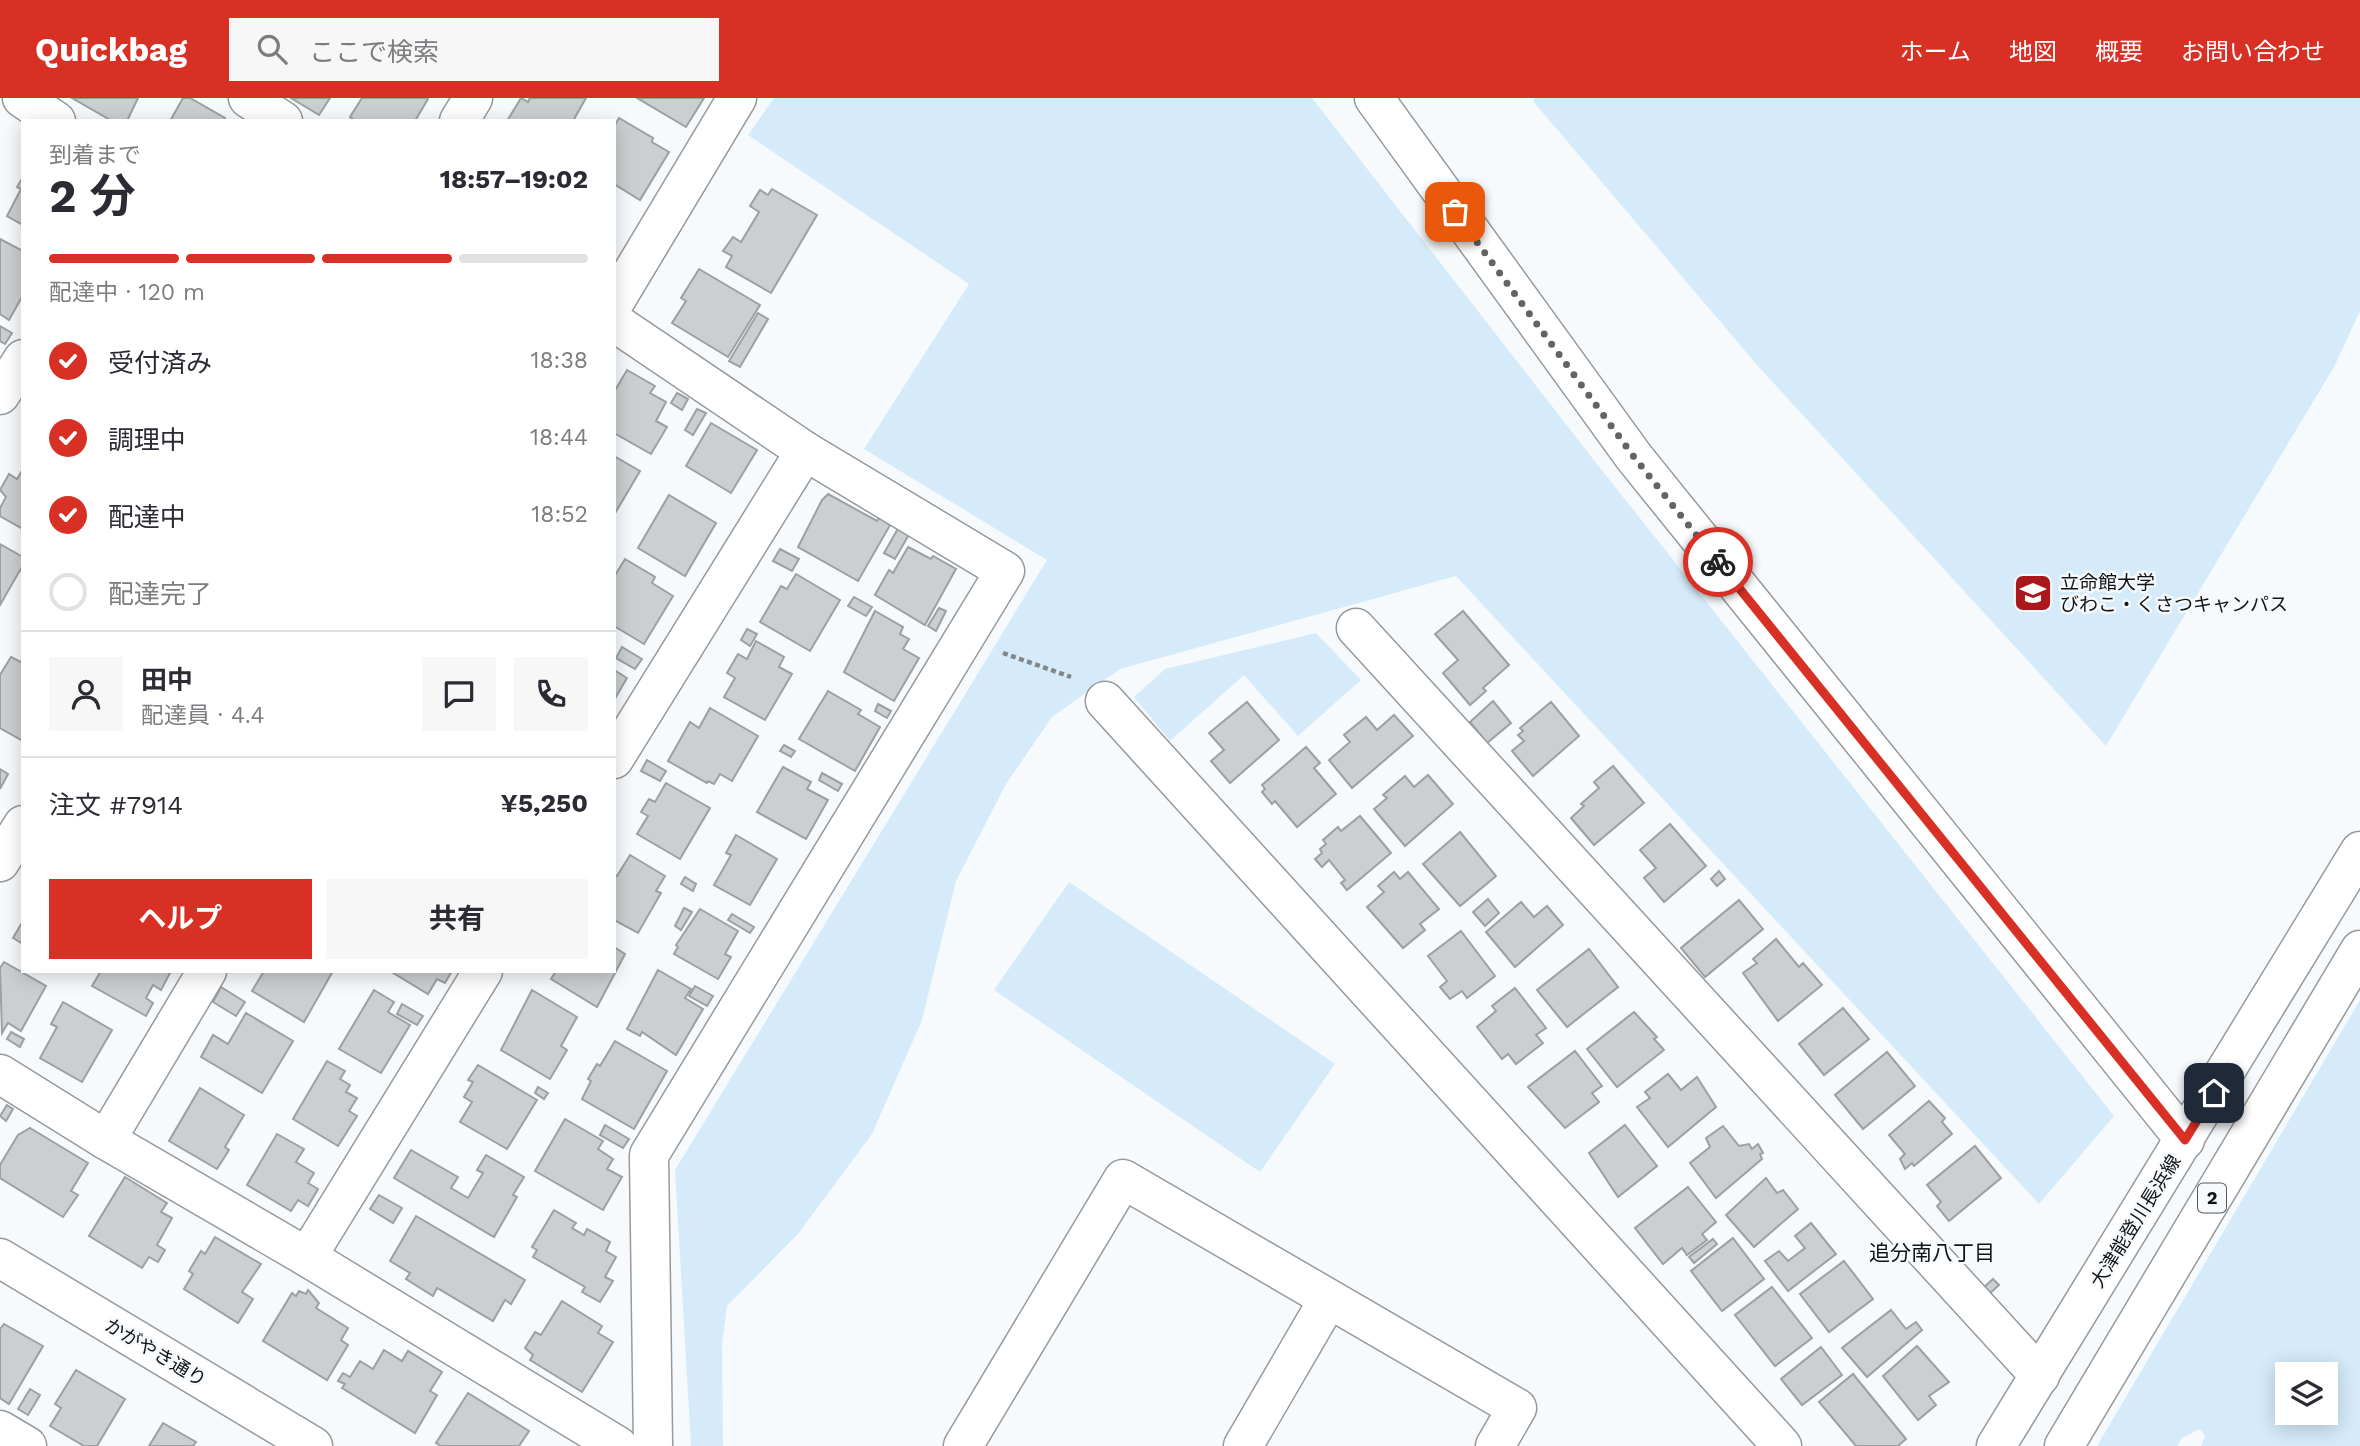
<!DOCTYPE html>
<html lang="ja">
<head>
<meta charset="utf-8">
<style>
	:root { --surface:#fff; --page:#f7f7f7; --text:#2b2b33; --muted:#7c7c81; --line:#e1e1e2; --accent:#d93025 }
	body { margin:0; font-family:"Work Sans","Noto Sans JP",sans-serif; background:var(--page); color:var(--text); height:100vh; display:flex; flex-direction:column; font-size:26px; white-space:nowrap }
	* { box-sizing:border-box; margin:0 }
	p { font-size:23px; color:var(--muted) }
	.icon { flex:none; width:38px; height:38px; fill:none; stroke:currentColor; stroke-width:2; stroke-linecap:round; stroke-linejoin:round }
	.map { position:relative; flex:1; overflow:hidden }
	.panel { position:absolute; left:21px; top:21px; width:595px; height:854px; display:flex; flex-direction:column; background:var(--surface); border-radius:0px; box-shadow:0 4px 18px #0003 }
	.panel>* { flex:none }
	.tools { position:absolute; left:2275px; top:1264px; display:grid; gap:14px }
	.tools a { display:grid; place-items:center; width:63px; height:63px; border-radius:0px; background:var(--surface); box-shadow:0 4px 18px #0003; font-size:35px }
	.pin { position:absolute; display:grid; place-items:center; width:60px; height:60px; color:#fff; margin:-30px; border-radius:14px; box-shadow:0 4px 10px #0006 }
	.courier { position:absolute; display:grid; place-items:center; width:70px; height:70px; margin:-35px; border:5px solid #d93025; border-radius:50%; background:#fff; color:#222; box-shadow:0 2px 9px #0007 }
	.overview em { font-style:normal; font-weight:700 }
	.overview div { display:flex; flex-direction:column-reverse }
	.overview { display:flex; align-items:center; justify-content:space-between; height:119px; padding:0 28px }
	h1 { font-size:46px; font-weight:700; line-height:52px }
	.bar { display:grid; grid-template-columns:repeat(4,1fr); gap:10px 7px; align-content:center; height:84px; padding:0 28px }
	.bar i { height:9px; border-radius:5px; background:var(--line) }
	.bar .on { background:var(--accent) }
	.bar p { grid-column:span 4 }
	.line { display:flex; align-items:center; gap:18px; padding:0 28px; border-top:2px solid var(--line) }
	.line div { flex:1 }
	.round { display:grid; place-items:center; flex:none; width:74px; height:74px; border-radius:0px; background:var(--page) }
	ol { padding:0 28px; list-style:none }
	li { display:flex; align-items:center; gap:21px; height:77px }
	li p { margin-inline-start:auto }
	li .icon { padding:7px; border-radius:50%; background:var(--accent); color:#fff; stroke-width:4 }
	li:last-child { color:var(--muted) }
	li i { width:38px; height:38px; border:4px solid var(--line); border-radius:50% }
	.cta { display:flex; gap:14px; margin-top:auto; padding:14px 28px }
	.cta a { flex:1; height:80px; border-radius:0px; background:var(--accent); color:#fff; font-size:28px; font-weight:700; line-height:80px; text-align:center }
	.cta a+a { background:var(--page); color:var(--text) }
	header { display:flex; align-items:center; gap:42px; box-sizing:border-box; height:98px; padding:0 35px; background:var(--accent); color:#fff }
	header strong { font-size:33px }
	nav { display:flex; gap:38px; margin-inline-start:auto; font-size:24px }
	.search { width:490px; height:63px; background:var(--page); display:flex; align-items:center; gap:18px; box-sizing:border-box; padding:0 24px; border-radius:0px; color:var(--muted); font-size:26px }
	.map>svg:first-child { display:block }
	.green { fill:#d5ebfa; fill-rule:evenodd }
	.building { fill:#cbcfd1; stroke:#9da0a3; stroke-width:2 }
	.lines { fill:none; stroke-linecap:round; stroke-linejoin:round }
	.minor-casing { stroke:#969a9c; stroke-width:41 }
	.major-casing { stroke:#969a9c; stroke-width:41 }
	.path { stroke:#838688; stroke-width:4.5; stroke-dasharray:5 3.5; stroke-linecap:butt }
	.minor { stroke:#fff; stroke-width:38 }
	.major { stroke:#fff; stroke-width:38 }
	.done { stroke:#616466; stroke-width:7; stroke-dasharray:0 12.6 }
	.route { stroke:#d93025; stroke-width:9 }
	.labels { text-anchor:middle; stroke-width:5; stroke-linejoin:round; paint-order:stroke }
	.shield { fill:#f6fafd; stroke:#56585a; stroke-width:2 }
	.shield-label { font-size:18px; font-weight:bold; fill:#111314 }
	.poi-label { font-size:19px; fill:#111314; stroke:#f6fafd; text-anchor:start }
	.street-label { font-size:19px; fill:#111314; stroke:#f6fafd }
	.neighbourhood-label { font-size:21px; fill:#111314; stroke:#f6fafd }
</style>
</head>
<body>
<header>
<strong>Quickbag</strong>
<div class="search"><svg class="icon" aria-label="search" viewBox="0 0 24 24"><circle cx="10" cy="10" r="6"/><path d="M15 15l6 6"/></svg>ここで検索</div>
<nav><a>ホーム</a><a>地図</a><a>概要</a><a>お問い合わせ</a></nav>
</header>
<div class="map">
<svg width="2360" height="1348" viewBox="0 0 2360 1348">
	<rect width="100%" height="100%" fill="#f6fafd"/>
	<g class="green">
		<path d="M774,0H1312L1597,366L2114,1018L2039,1106L1456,478L1120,571L1052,619L1006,686L956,783L922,922L872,1036L798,1136L727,1208L722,1246L723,1348H691L675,1072L1047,462L864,351L969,186L748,37Z"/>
		<path d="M1535,0H2360V213L2334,269L2106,648L1757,267L1533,3Z"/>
		<path d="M1316,535L1361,582L1298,638L1244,577L1170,643L1134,599L1165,571Z"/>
		<path d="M1069,784L1335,966L1260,1074L994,892Z"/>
		<path d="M2360,902V1348H2201L2205,1338L2200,1331L2182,1340L2177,1348H2097ZM2287,1276H2326V1314H2287Z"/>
	</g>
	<g class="building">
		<path d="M72,0H138L127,23H112Z"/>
		<path d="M183,0H190L225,20L224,23H170Z"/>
		<path d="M291,0H330L319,17Z"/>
		<path d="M362,0H427L428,1L415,23H355L350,19Z"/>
		<path d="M521,0L528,4L530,0H586L573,23H507Z"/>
		<path d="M637,0H704L686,29Z"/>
		<path d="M619,20L653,40L652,44L669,54L640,102L614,86V29Z"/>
		<path d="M23,79V127L7,118L21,91L17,89Z"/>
		<path d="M772,91L817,117L771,195L726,169L732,158L723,153L733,139L741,144L759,114L750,108L760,92L768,97Z"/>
		<path d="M0,141L23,153V197L9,222L0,216Z"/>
		<path d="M699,171L760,207L728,259L672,225L686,203L681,200Z"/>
		<path d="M758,215L768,221L740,269L729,263Z"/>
		<path d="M0,228L12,235L5,246L0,243Z"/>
		<path d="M627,272L655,288L650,295L666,304L656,323L667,329L651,356L614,335V294Z"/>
		<path d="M677,295L688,301L682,312L671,305Z"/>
		<path d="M697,311L706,315L693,337L685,332Z"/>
		<path d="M711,325L757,352L731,395L686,368Z"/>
		<path d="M614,358L640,373L614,417Z"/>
		<path d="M23,371V431L0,418V410L6,399L0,392L9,376L17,381Z"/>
		<path d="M828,396L877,423L882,416L893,422L858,483L798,449L822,402Z"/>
		<path d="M669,397L716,425L685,478L638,450Z"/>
		<path d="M900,427L911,433L895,461L884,455Z"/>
		<path d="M0,446L23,459V467L0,507Z"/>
		<path d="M908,449L931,461L933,458L956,471L925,527L875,497L889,472L893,475Z"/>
		<path d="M780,451L799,461L792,473L773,463Z"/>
		<path d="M625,461L655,479L652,485L673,498L644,546L614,528V479Z"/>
		<path d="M796,476L840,502L810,553L760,524L781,488L787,491Z"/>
		<path d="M854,499L872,509L866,518L848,508Z"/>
		<path d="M939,510L946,513L936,533L928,528Z"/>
		<path d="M875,513L903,529L900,536L909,541L903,551L919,560L894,603L844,574Z"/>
		<path d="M1463,513L1509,567L1483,590L1486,593L1470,607L1443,575L1458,562L1435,536Z"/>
		<path d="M747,531L757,536L750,548L741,542Z"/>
		<path d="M756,543L784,559L779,569L792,576L765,622L724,599L735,580L727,575L738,556L747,561Z"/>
		<path d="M622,549L642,561L635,571L616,560Z"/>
		<path d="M11,559L23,565V643L0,630V577Z"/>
		<path d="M614,572L627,580L614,602Z"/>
		<path d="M828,593L861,612L858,616L880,629L855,673L799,641Z"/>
		<path d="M1493,603L1511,625L1487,645L1470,624Z"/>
		<path d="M1247,604L1279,642L1230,685L1211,663L1224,652L1209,635Z"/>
		<path d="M1551,604L1579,638L1533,678L1512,653L1524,643L1518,637L1523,633L1520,630Z"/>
		<path d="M878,606L891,613L887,620L875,613Z"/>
		<path d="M710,610L758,638L732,683L720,676L714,686L708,683L707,685L668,663L690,624L699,630Z"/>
		<path d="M1394,617L1413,638L1352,690L1329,662L1350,644L1344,637L1366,619L1377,632Z"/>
		<path d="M784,647L795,653L791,659L780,653Z"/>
		<path d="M1306,649L1320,665L1314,670L1336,696L1297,729L1275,703L1272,706L1262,694L1265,691L1262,687Z"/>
		<path d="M647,662L666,673L660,683L641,673Z"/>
		<path d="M1613,668L1644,705L1594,747L1571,720L1584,708L1581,706L1599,690L1594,684Z"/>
		<path d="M783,669L811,684L807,691L828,702L806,741L757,714Z"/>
		<path d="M0,671L8,676L0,691Z"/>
		<path d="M822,675L842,686L838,693L819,682Z"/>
		<path d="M1428,677L1453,706L1405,748L1374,711L1387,700L1383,697L1405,678L1414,689Z"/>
		<path d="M666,685L710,710L680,761L637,736L648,718L641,714L649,701L655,704Z"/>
		<path d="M1360,718L1391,755L1347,792L1341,785L1345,782L1329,762L1322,769L1315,761L1322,755L1320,751L1326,746L1323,742L1338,729L1341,733Z"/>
		<path d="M1670,726L1706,768L1664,804L1644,780L1656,770L1640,752Z"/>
		<path d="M1460,734L1496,778L1460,808L1423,766Z"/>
		<path d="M736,737L777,761L750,807L714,787L731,757L726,755Z"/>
		<path d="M630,757L665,778L656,793L661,795L638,835L614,822V777L617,778Z"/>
		<path d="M1719,773L1725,781L1717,788L1711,781Z"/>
		<path d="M1394,774L1400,781L1408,774L1439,811L1420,826L1425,832L1403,850L1367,809L1384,794L1378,788Z"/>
		<path d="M685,779L696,786L693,793L681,786Z"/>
		<path d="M1488,801L1499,815L1485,828L1473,814Z"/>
		<path d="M1739,802L1763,831L1705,879L1681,850Z"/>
		<path d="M1521,804L1534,819L1547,808L1563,827L1515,869L1486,834Z"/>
		<path d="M684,810L692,814L681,832L675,828Z"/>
		<path d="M700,811L738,833L725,856L731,859L718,881L674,856L678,849L676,847Z"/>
		<path d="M732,816L754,829L750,835L728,822Z"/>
		<path d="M23,823V846L13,840Z"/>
		<path d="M1461,833L1495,878L1467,900L1462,893L1450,901L1440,889L1447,883L1428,858Z"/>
		<path d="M1776,841L1799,869L1803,865L1822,887L1778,923L1743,875L1757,865L1753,861Z"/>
		<path d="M614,849L625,856L597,909L551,881L556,873H614Z"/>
		<path d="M1589,851L1618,889L1567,929L1537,892Z"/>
		<path d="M4,864L46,888L21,933L8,925L2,935L0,870Z"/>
		<path d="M658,872L691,891L685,900L703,911L676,957L642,934L640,938L627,931Z"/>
		<path d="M101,873H171L161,892L153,887L146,900L153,905L146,918L92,888Z"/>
		<path d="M264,873H333L304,924L252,893Z"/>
		<path d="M390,873H452L445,885L437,881L428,896Z"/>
		<path d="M695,888L713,898L707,908L689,898Z"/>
		<path d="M221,889L245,904L236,918L213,904Z"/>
		<path d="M1515,890L1546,930L1536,937L1543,945L1516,966L1508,956L1502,961L1477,929L1496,913L1492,908Z"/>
		<path d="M374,892L394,904L388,914L410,927L381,975L339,951Z"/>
		<path d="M532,892L577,919L561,948L567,952L550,981L501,952Z"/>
		<path d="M63,904L112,932L82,984L40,960L57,929L51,926Z"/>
		<path d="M402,906L423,918L417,927L397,916Z"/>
		<path d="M1843,910L1869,941L1824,977L1799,946Z"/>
		<path d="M1634,914L1657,939L1654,941L1664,952L1617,989L1587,951Z"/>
		<path d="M246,915L293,943L262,995L201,959L213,937L228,946Z"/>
		<path d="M11,934L24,941L20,949L7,941Z"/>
		<path d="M615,943L667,973L634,1031L582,1001L591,983L588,981L597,966L600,968Z"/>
		<path d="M1575,953L1602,988L1592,995L1599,1004L1565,1030L1528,989Z"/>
		<path d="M1887,954L1915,988L1863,1031L1835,997Z"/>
		<path d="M327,963L345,973L340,981L350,987L346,994L357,1000L349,1013L357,1018L338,1048L293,1021Z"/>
		<path d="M478,967L537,1002L507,1051L460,1024L472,1004L464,999L473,984L468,982Z"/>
		<path d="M1668,976L1681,992L1697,979L1716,1009L1668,1049L1637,1009L1650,1000L1645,994Z"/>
		<path d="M538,989L548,995L544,1001L535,995Z"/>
		<path d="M200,990L244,1017L225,1049L229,1052L217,1071L169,1043Z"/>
		<path d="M1929,1003L1945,1020L1942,1024L1952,1036L1914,1068L1912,1065L1905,1071L1900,1061L1905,1056L1889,1037Z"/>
		<path d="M7,1007L13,1011L6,1023L0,1018Z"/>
		<path d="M565,1021L603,1043L598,1051L613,1061L607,1071L622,1079L603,1112L535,1073Z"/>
		<path d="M605,1027L629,1041L623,1050L600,1037Z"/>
		<path d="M1625,1027L1657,1068L1618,1099L1589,1055Z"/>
		<path d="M1723,1028L1739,1048L1749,1046L1752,1051L1758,1046L1763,1055L1760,1056L1762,1061L1716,1100L1690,1065L1710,1049L1706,1040Z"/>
		<path d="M30,1030L88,1065L71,1093L78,1097L63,1119L0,1080V1067L18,1037Z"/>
		<path d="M277,1036L304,1051L296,1064L314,1075L308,1085L318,1091L308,1108L298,1102L291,1113L247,1087Z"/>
		<path d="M1975,1048L2001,1080L1949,1123L1937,1108L1941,1104L1927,1087Z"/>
		<path d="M411,1052L458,1079L451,1090L468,1100L483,1075L477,1072L486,1057L524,1079L513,1097L517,1099L494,1139L394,1080Z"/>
		<path d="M125,1079L167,1105L161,1114L172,1120L157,1147L165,1152L158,1164L149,1159L142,1170L89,1138Z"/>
		<path d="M1766,1080L1777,1095L1783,1092L1798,1111L1754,1149L1726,1117Z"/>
		<path d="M1688,1089L1716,1124L1702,1136L1707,1142L1687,1157L1682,1150L1663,1166L1635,1130Z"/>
		<path d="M379,1097L402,1110L393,1125L370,1111Z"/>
		<path d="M554,1112L576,1125L572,1130L584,1137L587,1131L610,1144L606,1153L616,1159L605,1179L613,1183L600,1204L582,1194L585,1189L533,1159L537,1152L532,1149Z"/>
		<path d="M416,1118L525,1182L511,1206L505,1202L493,1223L437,1190L433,1198L406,1181L410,1175L390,1163Z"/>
		<path d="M1811,1125L1836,1156L1788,1193L1765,1163L1779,1153L1788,1163L1805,1150L1795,1138Z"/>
		<path d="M215,1139L261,1166L242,1194L253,1201L238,1225L184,1191L193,1176L189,1173L201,1153L205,1156Z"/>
		<path d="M1733,1140L1764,1181L1722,1213L1691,1173Z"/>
		<path d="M1713,1141L1717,1146L1694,1165L1689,1159Z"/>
		<path d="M1844,1163L1873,1201L1829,1234L1800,1196Z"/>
		<path d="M1993,1181L1999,1187L1988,1197L1982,1191Z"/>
		<path d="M1772,1189L1812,1240L1775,1268L1735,1217Z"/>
		<path d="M308,1192L319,1205L316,1210L348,1230L341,1242L348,1247L327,1282L263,1243L292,1195L296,1198L299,1193L306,1196Z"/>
		<path d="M562,1203L602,1228L598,1235L613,1244L582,1294L530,1262L533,1257L525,1250L535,1234L541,1237Z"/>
		<path d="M1891,1212L1906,1231L1916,1224L1922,1232L1867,1279L1842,1250Z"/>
		<path d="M4,1226L43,1248L9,1306L0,1300V1231Z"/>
		<path d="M1917,1248L1949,1284L1929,1298L1936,1307L1918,1322L1883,1278Z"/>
		<path d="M1821,1249L1842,1277L1802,1307L1781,1281Z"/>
		<path d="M384,1252L402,1263L408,1253L442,1274L430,1293L437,1297L415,1335L342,1290L345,1286L338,1283L343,1275L350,1279L360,1263L373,1271Z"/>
		<path d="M76,1272L125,1301L97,1348H84L50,1328L61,1310L55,1306Z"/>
		<path d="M1853,1276L1906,1341L1898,1348H1856L1819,1304Z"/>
		<path d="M30,1291L40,1297L28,1317L18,1311Z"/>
		<path d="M468,1295L529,1333L519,1348H441L436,1345Z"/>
		<path d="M163,1325L196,1344L193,1348H149Z"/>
	</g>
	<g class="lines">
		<g class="minor-casing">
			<g id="minor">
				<path d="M22,0L56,23"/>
				<path d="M248,0L283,23"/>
				<path d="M1374,0L1634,359L2185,1042"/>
				<path d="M459,23L473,0"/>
				<path d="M614,205L737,0"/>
				<path d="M614,224L805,353L1005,473L649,1057L653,1348"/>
				<path d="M0,297L23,261"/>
				<path d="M1356,530L2040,1278"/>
				<path d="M1105,603L1782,1348"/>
				<path d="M614,661L805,353"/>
				<path d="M0,764L23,727"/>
				<path d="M0,976L106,1042L307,1159L618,1348"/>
				<path d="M106,1042L207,873"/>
				<path d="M307,1159L483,873"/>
				<path d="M0,1160L313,1348"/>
				<path d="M0,1332L27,1348"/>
				<path d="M963,1348L1123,1081L1517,1310L1495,1348"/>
				<path d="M1243,1348L1328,1202"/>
			</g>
		</g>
		<g class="major-casing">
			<g id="major">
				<path d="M1996,1348L2360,753"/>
				<path d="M2064,1348L2360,852"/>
			</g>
		</g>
		<path class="path" d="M1003,555L1071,579"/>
		<use href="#minor" class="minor"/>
		<use href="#major" class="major"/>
	</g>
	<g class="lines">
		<path class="done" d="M1455,114L1634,359L1718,464"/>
		<path class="route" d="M1718,464L2185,1042L2214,995"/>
	</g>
	<defs>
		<g id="university-square" transform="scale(2.0125)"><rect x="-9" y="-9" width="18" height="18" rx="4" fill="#ab181b" stroke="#f6fafd"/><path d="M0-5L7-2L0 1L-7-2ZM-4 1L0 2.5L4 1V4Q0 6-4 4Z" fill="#fff"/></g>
	</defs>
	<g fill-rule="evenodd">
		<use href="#university-square" x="2033" y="495"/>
	</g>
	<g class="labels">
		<rect class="shield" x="2198" y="1085.5" width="28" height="29" rx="5"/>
		<g class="shield-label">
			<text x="2212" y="1106">2</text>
		</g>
		<g class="poi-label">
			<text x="2060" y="491">立命館大学<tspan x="2060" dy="22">びわこ・くさつキャンパス</tspan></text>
		</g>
		<g class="street-label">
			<text transform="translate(2135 1123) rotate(-58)" y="7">大津能登川長浜線</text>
			<text transform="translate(156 1254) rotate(31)" y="7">かがやき通り</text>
		</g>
		<g class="neighbourhood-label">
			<text x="1932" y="1162">追分南八丁目</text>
		</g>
	</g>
</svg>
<div class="tools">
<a><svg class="icon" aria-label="layers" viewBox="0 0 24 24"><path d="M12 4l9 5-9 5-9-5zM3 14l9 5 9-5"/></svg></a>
</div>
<div class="pin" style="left:1455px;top:114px;background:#ea580c"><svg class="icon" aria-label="bag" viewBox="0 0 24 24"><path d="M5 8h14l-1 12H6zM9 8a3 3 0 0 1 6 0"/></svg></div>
<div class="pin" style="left:2214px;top:995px;background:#1f2937"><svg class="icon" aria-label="home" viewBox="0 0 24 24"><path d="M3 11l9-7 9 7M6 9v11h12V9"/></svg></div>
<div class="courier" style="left:1718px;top:464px"><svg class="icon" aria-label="bike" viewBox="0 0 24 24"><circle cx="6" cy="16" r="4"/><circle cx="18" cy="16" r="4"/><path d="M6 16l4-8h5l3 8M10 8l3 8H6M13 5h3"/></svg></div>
<section class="panel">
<div class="overview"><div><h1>2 分</h1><p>到着まで</p></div><em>18:57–19:02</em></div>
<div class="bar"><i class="on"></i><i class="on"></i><i class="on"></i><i></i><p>配達中 · 120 m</p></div>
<ol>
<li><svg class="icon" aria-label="check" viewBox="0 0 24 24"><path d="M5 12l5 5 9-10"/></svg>受付済み<p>18:38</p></li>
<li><svg class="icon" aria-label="check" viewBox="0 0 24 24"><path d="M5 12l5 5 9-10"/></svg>調理中<p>18:44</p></li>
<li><svg class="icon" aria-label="check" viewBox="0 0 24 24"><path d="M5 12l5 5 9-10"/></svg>配達中<p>18:52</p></li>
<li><i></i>配達完了</li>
</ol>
<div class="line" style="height:126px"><a class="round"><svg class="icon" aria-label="person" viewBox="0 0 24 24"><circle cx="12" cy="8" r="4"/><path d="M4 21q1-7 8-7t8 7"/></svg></a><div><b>田中</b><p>配達員 · 4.4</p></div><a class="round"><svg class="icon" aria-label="chat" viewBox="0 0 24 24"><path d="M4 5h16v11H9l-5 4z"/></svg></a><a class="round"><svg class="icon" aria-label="phone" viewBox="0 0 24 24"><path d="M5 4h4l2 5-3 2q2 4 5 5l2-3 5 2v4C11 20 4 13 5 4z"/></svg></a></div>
<div class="line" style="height:91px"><div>注文 #7914</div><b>¥5,250</b></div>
<div class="cta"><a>ヘルプ</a><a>共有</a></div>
</section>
</div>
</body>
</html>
